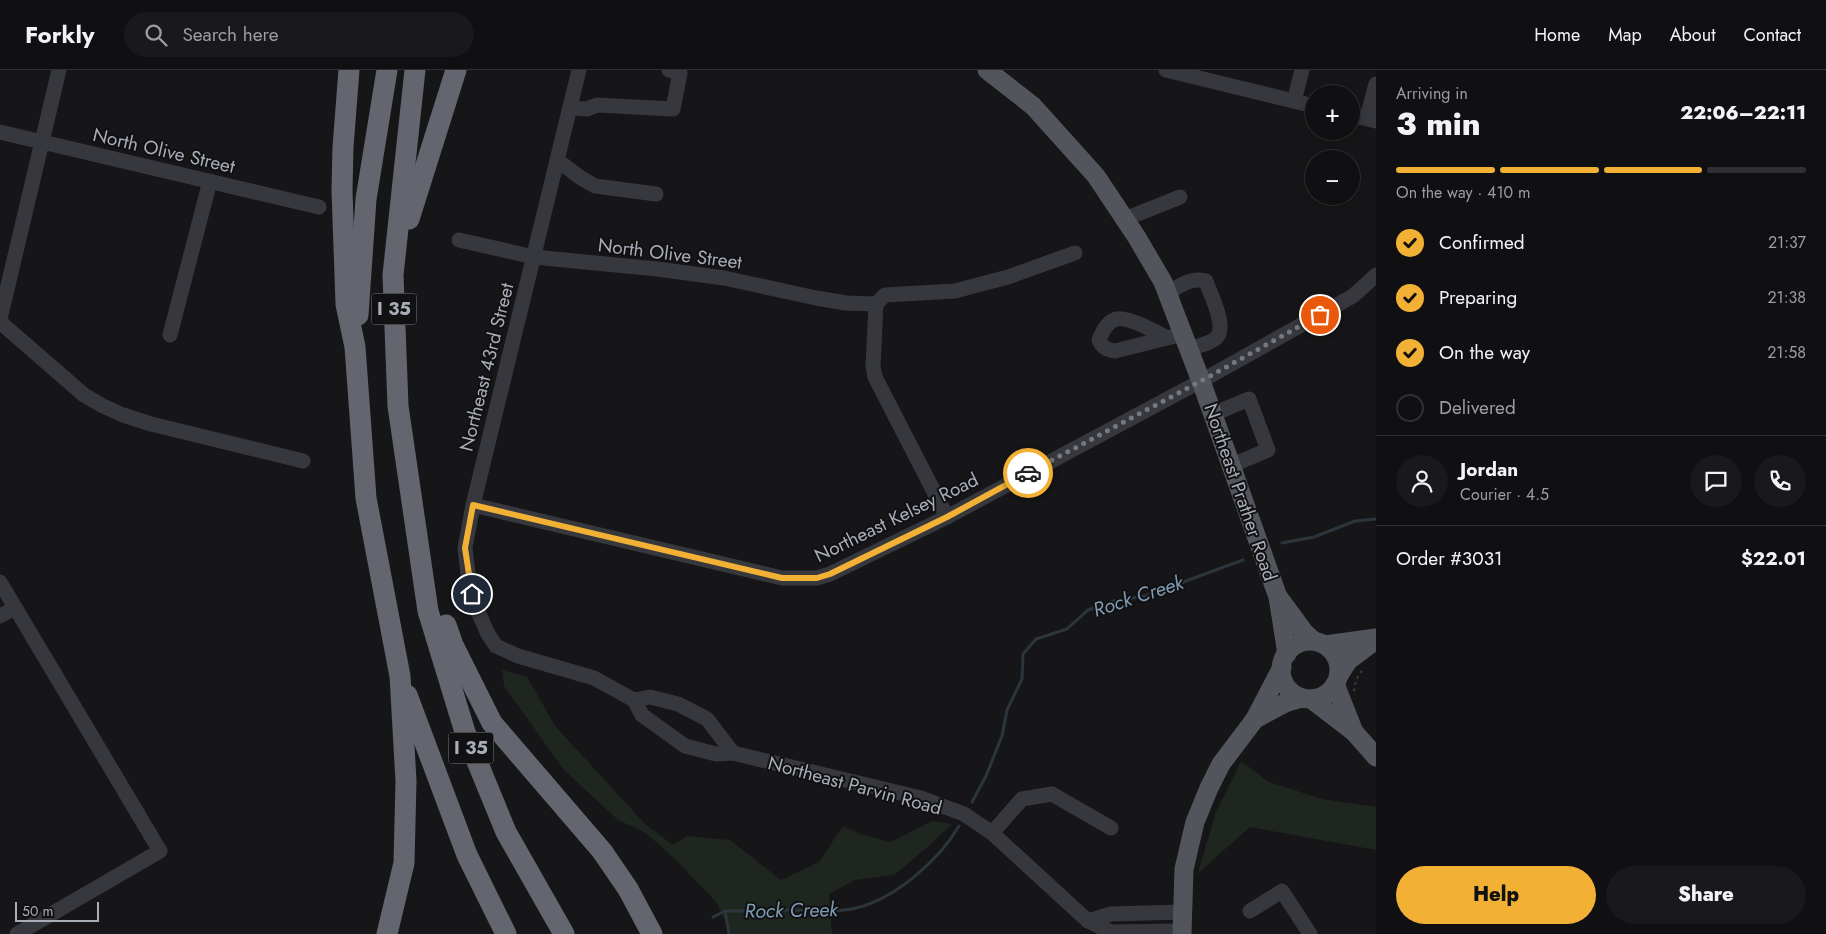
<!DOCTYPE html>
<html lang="en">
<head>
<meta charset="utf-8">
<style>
	:root { --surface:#101012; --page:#19191b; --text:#f1f3f6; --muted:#9c9d9f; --line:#303032; --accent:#f2b134 }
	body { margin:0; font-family:Jost,sans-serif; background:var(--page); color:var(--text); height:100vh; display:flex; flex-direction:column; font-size:19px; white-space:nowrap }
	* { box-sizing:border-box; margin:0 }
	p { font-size:16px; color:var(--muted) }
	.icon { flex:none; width:28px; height:28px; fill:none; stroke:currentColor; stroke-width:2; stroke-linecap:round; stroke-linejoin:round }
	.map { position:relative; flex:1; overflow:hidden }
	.details { display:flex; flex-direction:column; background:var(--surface); width:450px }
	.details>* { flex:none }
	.fabs { position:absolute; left:1305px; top:15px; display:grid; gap:10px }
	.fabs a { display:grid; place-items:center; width:55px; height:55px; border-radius:50%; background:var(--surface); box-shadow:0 2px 8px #0003,0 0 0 1px var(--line); font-size:25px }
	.scale { position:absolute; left:15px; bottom:12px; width:84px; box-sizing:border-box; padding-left:5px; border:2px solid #a8adb8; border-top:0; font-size:14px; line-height:18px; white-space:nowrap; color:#a8adb8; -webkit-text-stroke:4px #111113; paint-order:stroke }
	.pin { position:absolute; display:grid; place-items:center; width:42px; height:42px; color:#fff; margin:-21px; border:2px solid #fff; border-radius:50%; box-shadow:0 1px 5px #0007 }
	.courier { position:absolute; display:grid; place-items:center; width:50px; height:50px; margin:-25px; border:4px solid #f2b134; border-radius:50%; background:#fff; color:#222; box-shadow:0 1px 6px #0007 }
	.overview em { font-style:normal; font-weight:800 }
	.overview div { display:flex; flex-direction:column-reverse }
	.overview { display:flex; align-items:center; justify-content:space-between; height:85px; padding:0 20px }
	h1 { font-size:32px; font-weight:800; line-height:38px }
	.bar { display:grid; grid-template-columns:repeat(4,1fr); gap:8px 5px; align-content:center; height:60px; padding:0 20px }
	.bar i { height:6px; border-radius:4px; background:var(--line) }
	.bar .current { background:var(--accent) }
	.bar p { grid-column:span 4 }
	.line { display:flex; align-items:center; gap:12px; padding:0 20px; border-top:1px solid var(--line) }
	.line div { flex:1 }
	.round { display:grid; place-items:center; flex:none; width:52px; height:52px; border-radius:26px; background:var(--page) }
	ol { padding:0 20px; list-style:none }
	li { display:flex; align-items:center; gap:15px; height:55px }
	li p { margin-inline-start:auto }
	li .icon { padding:5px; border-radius:50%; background:var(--accent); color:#111; stroke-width:4 }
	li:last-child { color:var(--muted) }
	li i { width:28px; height:28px; border:2px solid var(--line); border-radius:50% }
	.primary-button { display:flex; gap:10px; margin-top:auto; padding:10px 20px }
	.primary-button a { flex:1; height:58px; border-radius:30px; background:var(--accent); color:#111; font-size:20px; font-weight:800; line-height:58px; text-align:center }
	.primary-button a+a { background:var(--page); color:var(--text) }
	header { display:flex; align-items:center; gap:30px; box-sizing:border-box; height:70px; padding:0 25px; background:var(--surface); border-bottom:1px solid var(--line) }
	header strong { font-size:24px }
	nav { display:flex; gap:28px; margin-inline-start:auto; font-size:18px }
	.search { width:350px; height:45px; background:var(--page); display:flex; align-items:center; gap:12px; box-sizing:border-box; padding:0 18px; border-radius:28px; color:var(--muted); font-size:19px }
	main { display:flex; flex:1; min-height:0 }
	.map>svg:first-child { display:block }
	.green { fill:#1e261f }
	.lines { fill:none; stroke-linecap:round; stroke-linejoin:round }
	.stream { stroke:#2c353c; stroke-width:3 }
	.path { stroke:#3d3f44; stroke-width:2; stroke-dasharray:2.5 4; stroke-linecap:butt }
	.minor { stroke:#37383d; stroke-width:15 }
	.major { stroke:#53555c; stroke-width:19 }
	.highway { stroke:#63666e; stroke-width:21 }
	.done { stroke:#757880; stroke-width:5; stroke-dasharray:0 9 }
	.route { stroke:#f2b134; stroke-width:6 }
	.labels { text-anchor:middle; stroke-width:4; stroke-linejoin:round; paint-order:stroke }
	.shield { fill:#111113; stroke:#7b7e86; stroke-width:1 }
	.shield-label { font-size:18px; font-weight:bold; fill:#a8adb8 }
	.street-label { font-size:19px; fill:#a8adb8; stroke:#111113 }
	.water-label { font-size:20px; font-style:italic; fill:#7f9bb3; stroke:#111113 }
</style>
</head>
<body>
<header>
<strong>Forkly</strong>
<div class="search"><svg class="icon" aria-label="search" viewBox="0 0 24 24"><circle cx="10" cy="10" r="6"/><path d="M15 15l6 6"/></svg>Search here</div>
<nav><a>Home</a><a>Map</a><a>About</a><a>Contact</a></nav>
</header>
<main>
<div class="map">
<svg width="1376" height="864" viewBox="0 0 1376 864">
	<rect width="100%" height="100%" fill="#161618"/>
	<g class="green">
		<path d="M502,600L527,607L556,657L646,755L673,775L687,766L730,770L781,810L819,792L843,756L863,765L891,772L932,751L952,754L930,775L894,805L855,810L829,824L832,864H731L717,833L674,788L646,763L618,750L564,700L504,616Z"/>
		<path d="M1241,691L1269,712L1322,729L1376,737V780L1250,757L1198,803L1216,742Z"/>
	</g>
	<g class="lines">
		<g class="stream">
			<path d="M1282,473L1314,467L1355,451L1376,449"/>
			<path d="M972,732L986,706L1002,666L1007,640L1022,609L1023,584L1036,569L1067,559L1088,540L1114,531L1145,526L1243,490"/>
			<path d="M725,841L729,864"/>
			<path d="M713,847L725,841C742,841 758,841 775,840C802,839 829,844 856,838C895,829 939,790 959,756"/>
		</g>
		<path class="path" d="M1354,621L1356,610L1362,600"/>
		<g class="minor">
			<path d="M579,0L473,435L465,478L469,513L475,535L488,564L496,576L518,586L594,608L634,630L642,645L685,676L716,684L733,683L921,728L964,744L992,763L1088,851L1111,862L1181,861"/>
			<path d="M1166,0L1314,36"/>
			<path d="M1294,31L1302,0"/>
			<path d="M570,38L587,39L597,35L673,39L680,3L669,0"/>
			<path d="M1351,45L1376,51"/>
			<path d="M1367,48L1376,14"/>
			<path d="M0,62L319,137"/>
			<path d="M557,90L581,108L595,116L656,124"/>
			<path d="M1125,149L1180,127"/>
			<path d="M459,170L534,187L657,199L724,208L816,228L846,233L876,234"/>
			<path d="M1167,223C1180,216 1190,207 1206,211C1210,224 1228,257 1216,268C1210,274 1197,276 1189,279"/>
			<path d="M876,234L873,296L875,307L947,447"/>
			<path d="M876,234L885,225L955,221L1008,207L1075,183"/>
			<path d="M0,249L59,0"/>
			<path d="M0,252L84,325L103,336L123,345L151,354L303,391"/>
			<path d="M170,265L210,111"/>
			<path d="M1167,268C1157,262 1127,246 1116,249C1107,252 1102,262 1099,270C1102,277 1106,280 1115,281L1183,264"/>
			<path d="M1213,344L1249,329L1268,380L1232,395"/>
			<path d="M473,435L782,508H817L830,504L947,447L1201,311L1353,226L1376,205"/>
			<path d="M0,512L160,781L17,864"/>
			<path d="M0,546L15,538"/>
			<path d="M634,630L650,627L678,634L707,649L733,683"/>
			<path d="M992,763L1022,729L1052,724L1111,758"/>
			<path d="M1250,841L1282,821L1310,864"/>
			<path d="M1088,851L1111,844L1181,842"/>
		</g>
		<g class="major">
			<path d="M987,0L1033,36L1096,106L1136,166L1163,212L1201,311L1278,527L1287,584"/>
			<path d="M1279,528L1304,562L1314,571"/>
			<circle cx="1310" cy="600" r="29"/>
			<path d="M1325,575L1376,568"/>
			<path d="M1339,605L1348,591L1376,570"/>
			<path d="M1335,614L1354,662"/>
			<path d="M1311,629L1354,662L1376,687"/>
			<path d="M1255,649L1285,633L1302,628"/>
			<path d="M1182,864L1184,799L1195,752L1209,718L1221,694L1255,649L1282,597"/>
		</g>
		<g class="highway">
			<path d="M349,0L343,77L342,121L346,234L355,277L366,428L400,606L406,711L404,793L387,864"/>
			<path d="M415,0L393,205L398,336L428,541L465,662L506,762L564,864"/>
			<path d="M409,149L456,0"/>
			<path d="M358,245L366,129L387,0"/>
			<path d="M446,555L453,575L492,653L602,781L628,819L652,864"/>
			<path d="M407,625L467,785L506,864"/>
		</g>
	</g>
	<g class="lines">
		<path class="done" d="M1028,403L1201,311L1320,245"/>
		<path class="route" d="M472,524L465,478L473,435L782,508H817L830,504L947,447L1028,403"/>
	</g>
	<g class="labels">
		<g class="shield">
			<rect x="371.5" y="223.5" width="45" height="31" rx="4"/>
			<rect x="448.5" y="662.5" width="45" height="31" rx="4"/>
		</g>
		<g class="shield-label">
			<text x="394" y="245">I 35</text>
			<text x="471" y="684">I 35</text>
		</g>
		<g class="street-label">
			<text transform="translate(164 80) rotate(13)" y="7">North Olive Street</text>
			<text transform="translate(670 183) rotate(7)" y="7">North Olive Street</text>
			<text transform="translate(486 297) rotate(-76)" y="7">Northeast 43rd Street</text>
			<text transform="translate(1241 422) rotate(71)" y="7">Northeast Prather Road</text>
			<text transform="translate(896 447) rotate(-26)" y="7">Northeast Kelsey Road</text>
			<text transform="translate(855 715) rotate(15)" y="7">Northeast Parvin Road</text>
		</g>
		<g class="water-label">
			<text transform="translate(1138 526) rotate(-18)" y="7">Rock Creek</text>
			<text transform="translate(791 840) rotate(-1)" y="7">Rock Creek</text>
		</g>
	</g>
</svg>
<div class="fabs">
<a>+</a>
<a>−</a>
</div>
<div class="scale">50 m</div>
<div class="pin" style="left:1320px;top:245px;background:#ea580c"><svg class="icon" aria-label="bag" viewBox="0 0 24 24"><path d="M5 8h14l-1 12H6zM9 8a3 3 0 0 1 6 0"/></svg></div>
<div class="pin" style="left:472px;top:524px;background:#1f2937"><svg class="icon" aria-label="home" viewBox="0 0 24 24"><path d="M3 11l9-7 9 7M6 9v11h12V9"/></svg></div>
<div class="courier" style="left:1028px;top:403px"><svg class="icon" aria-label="car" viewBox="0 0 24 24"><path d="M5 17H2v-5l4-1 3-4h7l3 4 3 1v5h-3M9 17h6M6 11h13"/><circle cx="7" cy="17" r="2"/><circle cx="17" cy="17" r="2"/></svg></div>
</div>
<section class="details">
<div class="overview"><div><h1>3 min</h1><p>Arriving in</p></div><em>22:06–22:11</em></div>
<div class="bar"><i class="current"></i><i class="current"></i><i class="current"></i><i></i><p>On the way · 410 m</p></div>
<ol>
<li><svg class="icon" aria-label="check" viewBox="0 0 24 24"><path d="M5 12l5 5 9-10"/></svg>Confirmed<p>21:37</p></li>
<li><svg class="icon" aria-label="check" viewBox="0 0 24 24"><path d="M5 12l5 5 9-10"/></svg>Preparing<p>21:38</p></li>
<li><svg class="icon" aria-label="check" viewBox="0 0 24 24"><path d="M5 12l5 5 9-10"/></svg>On the way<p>21:58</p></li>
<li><i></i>Delivered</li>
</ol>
<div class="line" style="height:90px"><a class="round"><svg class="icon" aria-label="person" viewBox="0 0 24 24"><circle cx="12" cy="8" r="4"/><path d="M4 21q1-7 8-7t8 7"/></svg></a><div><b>Jordan</b><p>Courier · 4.5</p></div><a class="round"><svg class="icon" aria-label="chat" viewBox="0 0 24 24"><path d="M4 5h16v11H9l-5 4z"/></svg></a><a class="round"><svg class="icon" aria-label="phone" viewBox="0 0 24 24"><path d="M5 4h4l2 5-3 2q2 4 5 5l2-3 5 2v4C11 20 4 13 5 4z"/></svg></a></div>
<div class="line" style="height:65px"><div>Order #3031</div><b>$22.01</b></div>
<div class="primary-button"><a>Help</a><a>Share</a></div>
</section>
</main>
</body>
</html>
